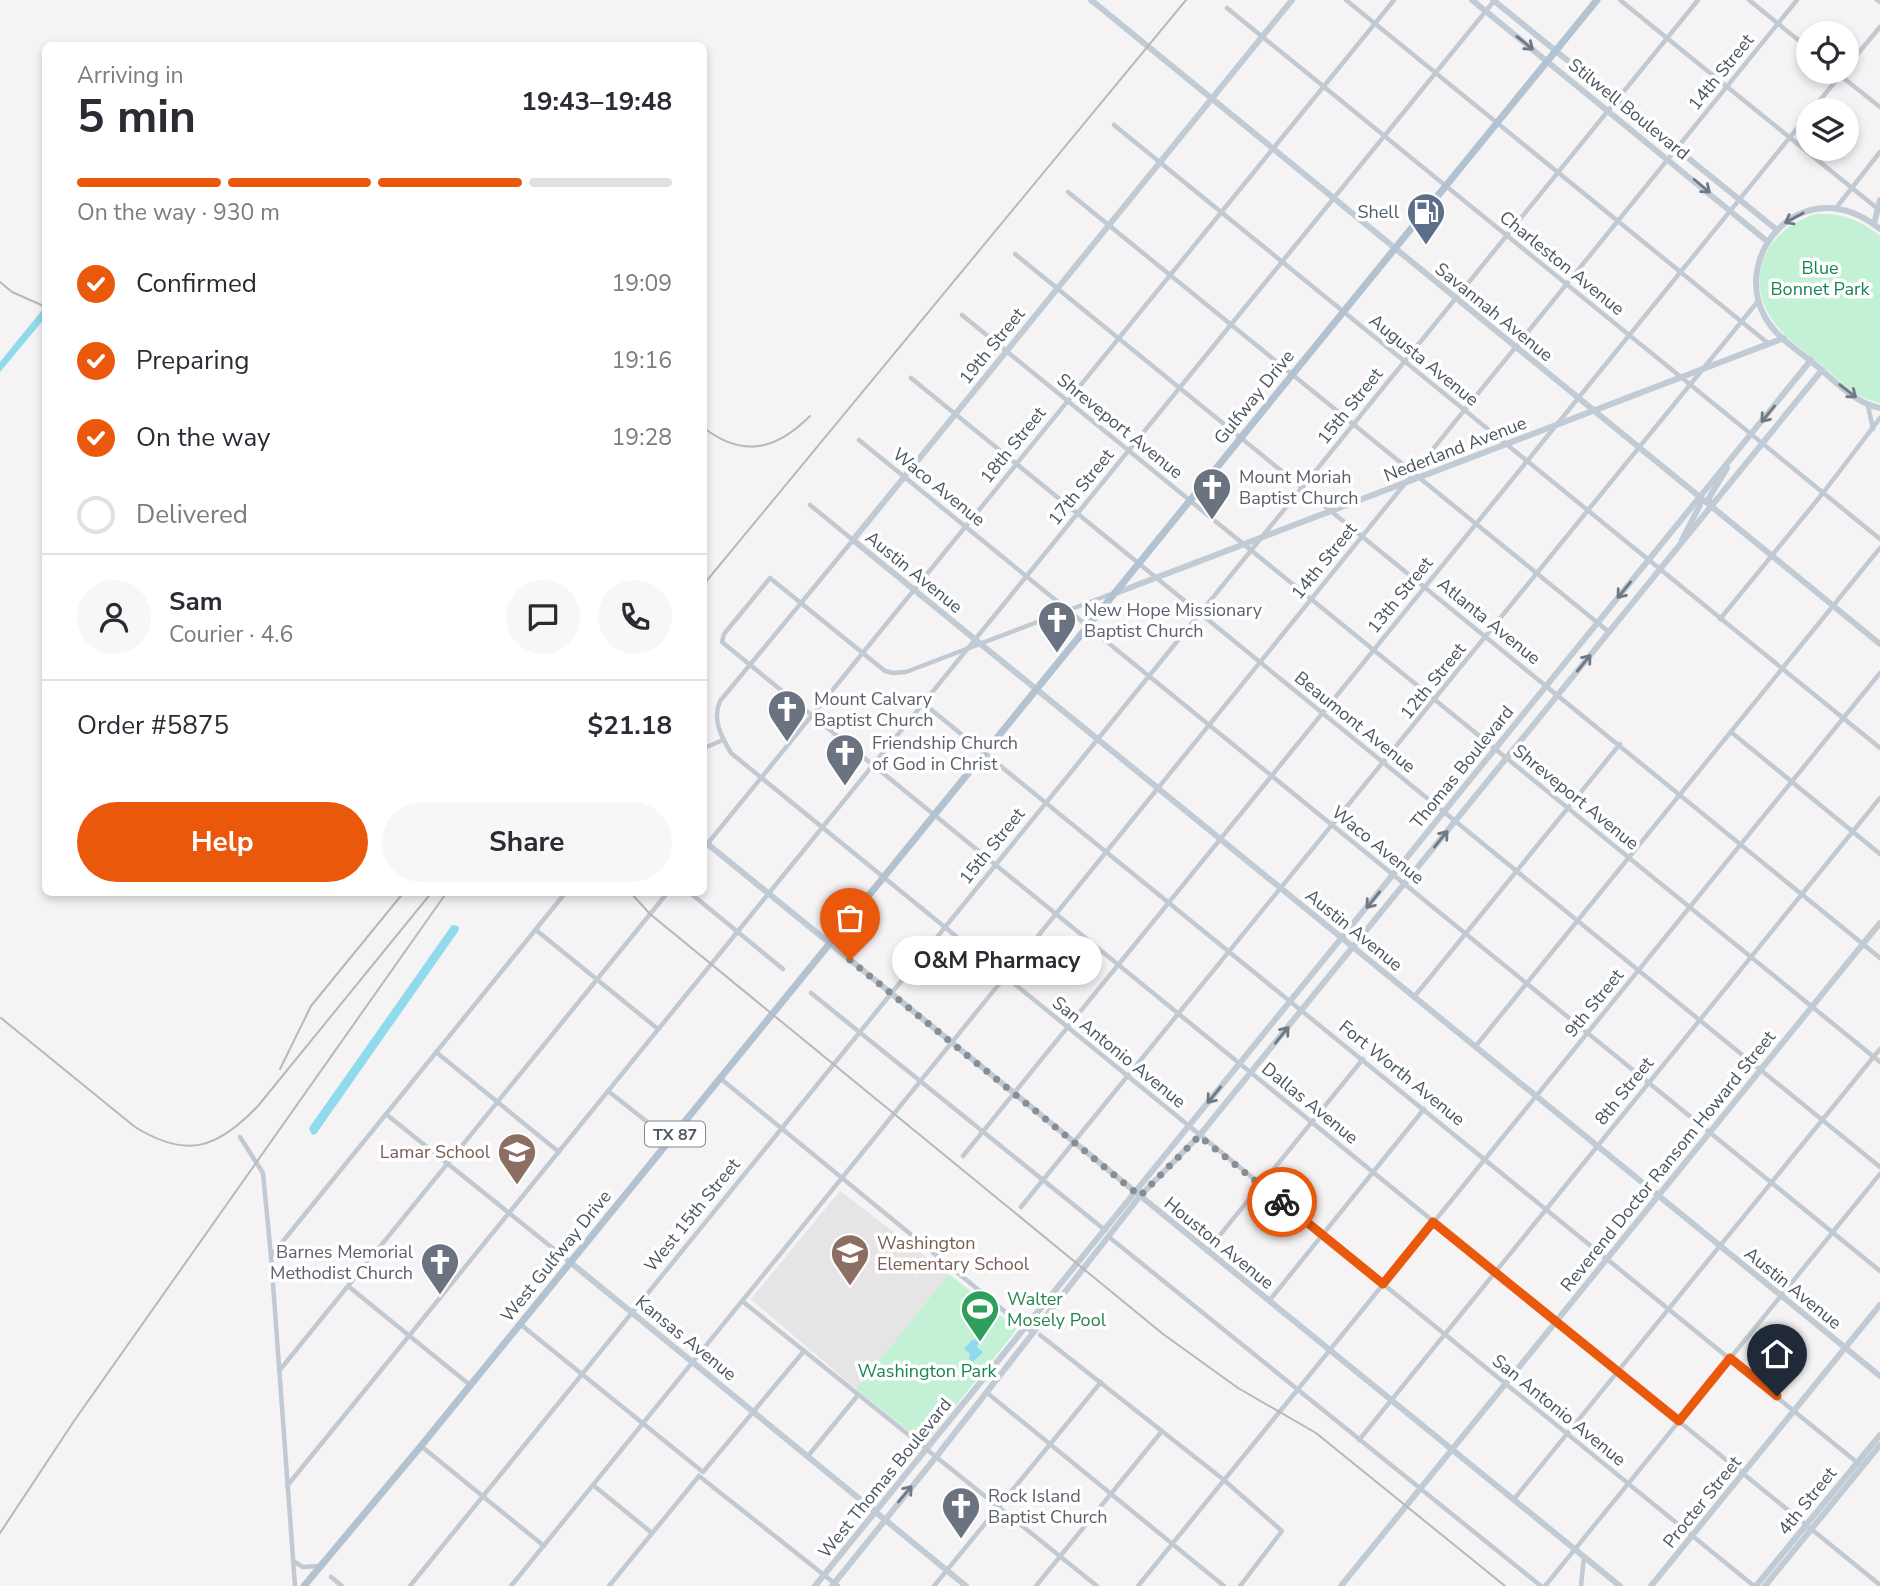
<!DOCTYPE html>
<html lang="en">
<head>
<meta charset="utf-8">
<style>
	:root { --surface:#fff; --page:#f7f7f7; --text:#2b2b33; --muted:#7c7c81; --line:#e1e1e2; --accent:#ea580c }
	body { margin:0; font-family:"Nunito Sans",sans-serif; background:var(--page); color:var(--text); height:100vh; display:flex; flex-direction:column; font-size:26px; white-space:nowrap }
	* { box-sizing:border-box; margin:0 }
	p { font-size:23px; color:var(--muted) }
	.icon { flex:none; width:38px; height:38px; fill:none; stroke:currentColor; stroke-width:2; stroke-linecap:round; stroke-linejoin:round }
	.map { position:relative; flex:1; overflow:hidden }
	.sheet { position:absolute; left:42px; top:42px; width:665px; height:854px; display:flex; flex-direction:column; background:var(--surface); border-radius:10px; box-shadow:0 4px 10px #0003 }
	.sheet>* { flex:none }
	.controls { position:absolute; left:1796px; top:21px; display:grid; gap:14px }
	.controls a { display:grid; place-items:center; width:63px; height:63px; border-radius:50%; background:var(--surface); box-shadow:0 4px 10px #0003; font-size:35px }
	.pin { position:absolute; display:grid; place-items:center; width:60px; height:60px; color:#fff; margin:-72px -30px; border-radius:50% 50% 50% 0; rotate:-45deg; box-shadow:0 0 7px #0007 }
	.pin .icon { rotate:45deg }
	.courier { position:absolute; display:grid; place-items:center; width:70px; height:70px; margin:-35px; border:5px solid #ea580c; border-radius:50%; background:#fff; color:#222; box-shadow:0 2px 9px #0007 }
	.bubble { position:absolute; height:49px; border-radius:24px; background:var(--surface); box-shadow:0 4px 10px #0003; font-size:23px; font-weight:700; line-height:49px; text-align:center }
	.head em { font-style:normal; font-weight:700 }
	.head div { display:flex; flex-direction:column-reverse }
	.head { display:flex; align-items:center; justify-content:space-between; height:119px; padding:0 35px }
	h1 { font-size:46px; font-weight:700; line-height:52px }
	.bar { display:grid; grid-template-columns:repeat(4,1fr); gap:10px 7px; align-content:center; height:84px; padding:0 35px }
	.bar i { height:9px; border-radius:5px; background:var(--line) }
	.bar .current { background:var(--accent) }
	.bar p { grid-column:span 4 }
	.line { display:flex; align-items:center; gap:18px; padding:0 35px; border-top:2px solid var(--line) }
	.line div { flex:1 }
	.round { display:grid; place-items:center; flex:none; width:74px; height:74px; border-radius:37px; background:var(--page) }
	ol { padding:0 35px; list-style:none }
	li { display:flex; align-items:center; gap:21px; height:77px }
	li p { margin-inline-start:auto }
	li .icon { padding:7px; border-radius:50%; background:var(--accent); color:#fff; stroke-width:4 }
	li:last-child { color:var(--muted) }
	li i { width:38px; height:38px; border:4px solid var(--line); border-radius:50% }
	.action { display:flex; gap:14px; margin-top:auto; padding:14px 35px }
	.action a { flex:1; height:80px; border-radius:42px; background:var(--accent); color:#fff; font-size:28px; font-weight:700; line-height:80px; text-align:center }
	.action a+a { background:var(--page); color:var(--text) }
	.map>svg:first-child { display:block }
	.education { fill:#e6e4e5 }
	.green { fill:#c3f1d5 }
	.water { fill:#90daee }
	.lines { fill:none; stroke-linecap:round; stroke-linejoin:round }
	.street { stroke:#c1cad2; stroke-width:4.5 }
	.secondary { stroke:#c1cbd6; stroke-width:6 }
	.primary { stroke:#b3c2d1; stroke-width:7 }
	.rail { stroke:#b5b8bd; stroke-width:2 }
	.oneway { stroke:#6e7984 }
	.done { stroke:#868d94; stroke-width:7; stroke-dasharray:0 12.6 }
	.route { stroke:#ea580c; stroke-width:9 }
	.labels { text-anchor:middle; stroke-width:7; stroke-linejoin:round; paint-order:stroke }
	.shield { fill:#fff; stroke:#808990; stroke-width:2 }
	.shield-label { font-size:16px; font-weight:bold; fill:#4a5661 }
	.street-label { font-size:18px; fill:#4a5661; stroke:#fff }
	.service-label { font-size:18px; fill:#4e5e75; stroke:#fff; text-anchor:end }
	.park-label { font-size:18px; fill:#17864f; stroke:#fff }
	.worship-label { font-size:18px; fill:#5b616d; stroke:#fff; text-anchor:start }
	.education-label { font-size:18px; fill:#785e54; stroke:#fff; text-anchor:end }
	.leisure-label { font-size:18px; fill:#27864d; stroke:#fff; text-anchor:start }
</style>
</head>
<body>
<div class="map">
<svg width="1880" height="1586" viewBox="0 0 1880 1586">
	<rect width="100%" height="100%" fill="#f5f3f3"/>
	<path class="education" d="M840,1191L949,1274L856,1389L751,1299Z"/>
	<g class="green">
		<path d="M1816,214C1843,213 1860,220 1880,236V403C1872,401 1862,398 1855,393C1845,387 1836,377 1826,369C1808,354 1784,338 1771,318C1743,274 1769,228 1816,214Z"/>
		<path d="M949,1274L1017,1329L925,1444L856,1389Z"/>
	</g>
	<g class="water">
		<path d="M45,300V318L0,372V362L43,309L41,306Z"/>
		<path d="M452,925L458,926L459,930L316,1134L312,1135L309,1128Z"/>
		<path d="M976,1339L979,1343L977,1347L983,1352L973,1362L969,1359L970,1354L964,1349L972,1340Z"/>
	</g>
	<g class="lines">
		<g class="street">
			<path d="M1346,0L1769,344"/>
			<path d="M1620,0L1878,209"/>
			<path d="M1749,0L1808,48"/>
			<path d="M1877,0L1880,2"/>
			<path d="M1227,8L1880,539"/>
			<path d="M1846,68L1880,27"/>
			<path d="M1836,72L1880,107"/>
			<path d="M1812,110L1843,72"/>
			<path d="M1114,125L1880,748"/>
			<path d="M1068,192L1609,632"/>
			<path d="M1836,208L1880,152"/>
			<path d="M1015,254L1880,958"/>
			<path d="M962,315L1880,1062"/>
			<path d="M911,378L1880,1167"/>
			<path d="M1868,406L1873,429"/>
			<path d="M859,440L1880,1271"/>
			<path d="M810,505L853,540L720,701C712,720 721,736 731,753L1754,1586"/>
			<path d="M1111,594L906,672L893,673L885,671L770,578L724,634L722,642L1880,1585"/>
			<path d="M1720,619L1823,493L1880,418"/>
			<path d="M923,703L1859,1464"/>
			<path d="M1731,732L1880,854"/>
			<path d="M704,748L723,740"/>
			<path d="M704,848L1394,0"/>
			<path d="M689,892L783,969"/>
			<path d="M536,930L658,1029"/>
			<path d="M811,993L1105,1230"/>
			<path d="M1414,997L1620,744"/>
			<path d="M1475,1047L1880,548"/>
			<path d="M436,1052L559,1152"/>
			<path d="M720,1078L1025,1328L1034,1332"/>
			<path d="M608,1091L669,1139"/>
			<path d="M386,1114L570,1262"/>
			<path d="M240,1137L263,1173L271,1256L295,1586"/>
			<path d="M963,1156L1808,115"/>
			<path d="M1021,1207L1759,300"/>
			<path d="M1109,1237L1541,1586"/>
			<path d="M1207,1251L1363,1059"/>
			<path d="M271,1256L566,892"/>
			<path d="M348,1286L470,1385"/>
			<path d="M742,1301L1097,1586"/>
			<path d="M1269,1301L1424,1109"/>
			<path d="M520,1324L703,1472L804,1351"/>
			<path d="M1040,1335L1224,1480L1282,1531L1240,1586"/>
			<path d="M279,1371L668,892"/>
			<path d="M986,1392L1224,1586"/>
			<path d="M1359,1440L1880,798"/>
			<path d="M421,1446L544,1546"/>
			<path d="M808,1456L858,1395"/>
			<path d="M593,1485L652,1533"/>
			<path d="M287,1486L1494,1"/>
			<path d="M1514,1499L1880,1049"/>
			<path d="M293,1561L303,1567L320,1566"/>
			<path d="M331,1577L342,1586"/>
			<path d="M410,1586L1698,0"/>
			<path d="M511,1586L1797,0"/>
			<path d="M609,1586L699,1476L838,1586"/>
			<path d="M934,1586L1101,1382"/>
			<path d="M1036,1586L1162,1431"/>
			<path d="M1138,1586L1880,673"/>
			<path d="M1545,1586L1880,1174"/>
			<path d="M1581,1586L1584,1557"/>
		</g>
		<g class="secondary">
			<path d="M1091,0L1880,644"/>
			<path d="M1292,0L853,540L1880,1376"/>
			<path d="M1472,0L1768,242"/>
			<path d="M1493,0L1777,230"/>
			<path d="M1874,224L1880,200"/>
			<path d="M1880,229C1864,216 1847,208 1826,208C1773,209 1739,271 1765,317C1776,338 1801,352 1819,368C1837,383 1857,404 1880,408"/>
			<path d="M1711,507L1709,498L1727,468"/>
			<path d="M1682,540L1700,505V497"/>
			<path d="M1116,593L1784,338"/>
			<path d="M704,841L1620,1586"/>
			<path d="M570,1262L966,1586"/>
			<path d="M815,1586L1811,360"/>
			<path d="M832,1586L936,1457L1140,1196L1199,1136L1822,370"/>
			<path d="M1341,1586L1880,923"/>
			<path d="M1651,1586L1880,1305"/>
			<path d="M1756,1586L1880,1435"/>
			<path d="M1765,1586L1880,1445"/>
		</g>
		<path class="primary" d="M304,1586L421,1446L1597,0"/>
		<g class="rail">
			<path d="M0,282L12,292L46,307"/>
			<path d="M704,428C743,458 776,450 810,416"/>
			<path d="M704,584L1186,0"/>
			<path d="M630,892L650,914L1163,1334L1238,1388L1316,1433L1505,1586"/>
			<path d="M1,1018L135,1127C187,1159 216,1149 258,1106L432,892"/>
			<path d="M280,1069L311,1006L404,892"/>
			<path d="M0,1533L74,1421L447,892"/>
		</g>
	</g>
	<defs><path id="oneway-shaft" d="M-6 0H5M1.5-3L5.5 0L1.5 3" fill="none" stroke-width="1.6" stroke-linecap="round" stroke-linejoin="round" transform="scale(1.75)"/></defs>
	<g class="oneway">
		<use href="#oneway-shaft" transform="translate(1525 43) rotate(39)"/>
		<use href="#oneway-shaft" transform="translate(1702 186) rotate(40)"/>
		<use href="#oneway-shaft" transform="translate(1794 218) rotate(152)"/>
		<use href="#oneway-shaft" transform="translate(1848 391) rotate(38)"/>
		<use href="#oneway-shaft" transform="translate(1768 414) rotate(129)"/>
		<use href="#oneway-shaft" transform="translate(1624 590) rotate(129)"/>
		<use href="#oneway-shaft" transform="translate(1584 663) rotate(-51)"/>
		<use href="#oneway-shaft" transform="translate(1441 839) rotate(-51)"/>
		<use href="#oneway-shaft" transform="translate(1373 900) rotate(129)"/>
		<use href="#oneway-shaft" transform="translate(1282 1035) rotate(-51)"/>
		<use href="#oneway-shaft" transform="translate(1214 1095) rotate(129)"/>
		<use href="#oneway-shaft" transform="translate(905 1494) rotate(-50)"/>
	</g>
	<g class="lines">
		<path class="done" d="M850,960L1140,1196L1199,1136L1282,1202"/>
		<path class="route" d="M1282,1202L1383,1284L1433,1222L1679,1421L1730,1358L1777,1396"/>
	</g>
	<defs>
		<g id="fuel-pin" transform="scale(2.0125)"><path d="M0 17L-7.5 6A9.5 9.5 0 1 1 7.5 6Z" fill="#5c6f8a" stroke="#fff"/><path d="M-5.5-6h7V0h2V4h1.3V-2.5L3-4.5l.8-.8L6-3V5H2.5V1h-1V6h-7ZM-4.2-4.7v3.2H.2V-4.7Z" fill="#fff"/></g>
		<g id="church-pin" transform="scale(2.0125)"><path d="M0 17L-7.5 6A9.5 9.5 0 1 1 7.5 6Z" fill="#6b7280" stroke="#fff"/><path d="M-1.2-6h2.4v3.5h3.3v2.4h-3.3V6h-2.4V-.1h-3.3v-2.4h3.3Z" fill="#fff"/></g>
		<g id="school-pin" transform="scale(2.0125)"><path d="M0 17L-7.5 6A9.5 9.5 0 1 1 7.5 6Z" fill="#8d6e63" stroke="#fff"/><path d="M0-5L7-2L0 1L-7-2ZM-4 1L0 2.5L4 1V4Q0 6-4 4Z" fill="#fff"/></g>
		<g id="stadium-pin" transform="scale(2.0125)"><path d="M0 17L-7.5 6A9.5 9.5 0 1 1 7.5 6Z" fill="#2e9e5b" stroke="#fff"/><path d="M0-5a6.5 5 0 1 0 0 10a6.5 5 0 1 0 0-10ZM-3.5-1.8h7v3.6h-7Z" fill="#fff"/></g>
	</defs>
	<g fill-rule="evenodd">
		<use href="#fuel-pin" x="1426" y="212"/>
		<use href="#church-pin" x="1212" y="487"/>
		<use href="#church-pin" x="1057" y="620"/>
		<use href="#church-pin" x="787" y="709"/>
		<use href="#church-pin" x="845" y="753"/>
		<use href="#school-pin" x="517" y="1152"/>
		<use href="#school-pin" x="850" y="1253"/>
		<use href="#church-pin" x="440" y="1262"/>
		<use href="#stadium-pin" x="980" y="1309"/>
		<use href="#church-pin" x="961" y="1506"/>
	</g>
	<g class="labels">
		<rect class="shield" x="645" y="1121.5" width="60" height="25" rx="5"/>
		<g class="shield-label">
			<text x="675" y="1140">TX 87</text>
		</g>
		<g class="street-label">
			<text transform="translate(1721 72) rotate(-51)" y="6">14th Street</text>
			<text transform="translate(1629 109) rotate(39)" y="6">Stilwell Boulevard</text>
			<text transform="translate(1562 263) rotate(39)" y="6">Charleston Avenue</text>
			<text transform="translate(1494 312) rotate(39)" y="6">Savannah Avenue</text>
			<text transform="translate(992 346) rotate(-51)" y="6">19th Street</text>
			<text transform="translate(1424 360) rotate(39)" y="6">Augusta Avenue</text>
			<text transform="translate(1254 397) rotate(-51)" y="6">Gulfway Drive</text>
			<text transform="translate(1350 406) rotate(-51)" y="6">15th Street</text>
			<text transform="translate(1120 426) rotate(39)" y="6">Shreveport Avenue</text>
			<text transform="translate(1013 445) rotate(-51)" y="6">18th Street</text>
			<text transform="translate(1455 449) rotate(-21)" y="6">Nederland Avenue</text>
			<text transform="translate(939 487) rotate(39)" y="6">Waco Avenue</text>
			<text transform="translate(1081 487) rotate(-51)" y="6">17th Street</text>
			<text transform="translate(1324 561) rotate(-51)" y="6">14th Street</text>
			<text transform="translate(914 572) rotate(39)" y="6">Austin Avenue</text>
			<text transform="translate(1400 595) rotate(-51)" y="6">13th Street</text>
			<text transform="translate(1489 621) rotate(39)" y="6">Atlanta Avenue</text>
			<text transform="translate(1433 681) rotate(-51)" y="6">12th Street</text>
			<text transform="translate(1355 722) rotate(39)" y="6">Beaumont Avenue</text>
			<text transform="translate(1462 767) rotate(-51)" y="6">Thomas Boulevard</text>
			<text transform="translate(1576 797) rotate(39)" y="6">Shreveport Avenue</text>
			<text transform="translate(1378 845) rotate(39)" y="6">Waco Avenue</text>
			<text transform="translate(992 846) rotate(-51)" y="6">15th Street</text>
			<text transform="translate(1354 930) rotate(39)" y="6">Austin Avenue</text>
			<text transform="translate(1594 1003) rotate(-51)" y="6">9th Street</text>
			<text transform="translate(1119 1052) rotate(39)" y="6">San Antonio Avenue</text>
			<text transform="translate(1402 1073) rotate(39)" y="6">Fort Worth Avenue</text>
			<text transform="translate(1624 1091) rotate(-51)" y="6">8th Street</text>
			<text transform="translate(1310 1103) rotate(39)" y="6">Dallas Avenue</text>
			<text transform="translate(1668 1161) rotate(-51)" y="6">Reverend Doctor Ransom Howard Street</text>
			<text transform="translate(692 1215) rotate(-51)" y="6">West 15th Street</text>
			<text transform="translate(1219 1243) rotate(39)" y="6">Houston Avenue</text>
			<text transform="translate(556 1256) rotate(-51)" y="6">West Gulfway Drive</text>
			<text transform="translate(1793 1288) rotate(39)" y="6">Austin Avenue</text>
			<text transform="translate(686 1338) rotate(39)" y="6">Kansas Avenue</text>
			<text transform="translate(1559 1410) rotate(39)" y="6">San Antonio Avenue</text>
			<text transform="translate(885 1478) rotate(-51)" y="6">West Thomas Boulevard</text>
			<text transform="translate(1807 1501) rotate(-51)" y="6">4th Street</text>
			<text transform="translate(1702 1502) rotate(-51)" y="6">Procter Street</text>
		</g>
		<g class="service-label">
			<text x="1399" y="218">Shell</text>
		</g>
		<g class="park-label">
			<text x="1820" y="274">Blue<tspan x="1820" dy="21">Bonnet Park</tspan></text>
			<text x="927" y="1377">Washington Park</text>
		</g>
		<g class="worship-label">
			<text x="1239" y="483">Mount Moriah<tspan x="1239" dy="21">Baptist Church</tspan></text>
			<text x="1084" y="616">New Hope Missionary<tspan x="1084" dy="21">Baptist Church</tspan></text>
			<text x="814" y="705">Mount Calvary<tspan x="814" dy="21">Baptist Church</tspan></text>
			<text x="872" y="749">Friendship Church<tspan x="872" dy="21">of God in Christ</tspan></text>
			<text x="413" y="1258" text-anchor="end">Barnes Memorial<tspan x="413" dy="21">Methodist Church</tspan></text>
			<text x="988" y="1502">Rock Island<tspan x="988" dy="21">Baptist Church</tspan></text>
		</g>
		<g class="education-label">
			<text x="490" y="1158">Lamar School</text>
			<text x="877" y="1249" text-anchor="start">Washington<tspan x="877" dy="21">Elementary School</tspan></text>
		</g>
		<g class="leisure-label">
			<text x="1007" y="1305">Walter<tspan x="1007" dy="21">Mosely Pool</tspan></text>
		</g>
	</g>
</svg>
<div class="controls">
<a><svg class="icon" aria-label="locate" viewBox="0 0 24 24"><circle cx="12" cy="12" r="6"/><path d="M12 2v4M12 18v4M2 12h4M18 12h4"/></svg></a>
<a><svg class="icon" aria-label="layers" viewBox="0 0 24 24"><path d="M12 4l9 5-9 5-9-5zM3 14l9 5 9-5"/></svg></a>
</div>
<div class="pin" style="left:850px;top:960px;background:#ea580c"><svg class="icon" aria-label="bag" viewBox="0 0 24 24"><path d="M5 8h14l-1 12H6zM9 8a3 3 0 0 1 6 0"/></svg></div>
<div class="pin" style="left:1777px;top:1396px;background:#1f2937"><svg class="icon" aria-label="home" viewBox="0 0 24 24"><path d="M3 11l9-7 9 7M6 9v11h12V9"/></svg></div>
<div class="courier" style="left:1282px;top:1202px"><svg class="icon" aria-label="bike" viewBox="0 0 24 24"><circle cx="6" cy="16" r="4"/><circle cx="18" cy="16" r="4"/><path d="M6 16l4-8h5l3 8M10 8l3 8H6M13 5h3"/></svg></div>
<div class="bubble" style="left:892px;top:936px;width:210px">O&amp;M Pharmacy</div>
<section class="sheet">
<div class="head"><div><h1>5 min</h1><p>Arriving in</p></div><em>19:43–19:48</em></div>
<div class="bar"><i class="current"></i><i class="current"></i><i class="current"></i><i></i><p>On the way · 930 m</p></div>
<ol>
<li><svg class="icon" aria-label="check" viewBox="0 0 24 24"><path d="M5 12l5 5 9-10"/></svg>Confirmed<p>19:09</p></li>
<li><svg class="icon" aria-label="check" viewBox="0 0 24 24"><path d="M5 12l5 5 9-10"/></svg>Preparing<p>19:16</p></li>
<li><svg class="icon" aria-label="check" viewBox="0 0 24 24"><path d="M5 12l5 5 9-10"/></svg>On the way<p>19:28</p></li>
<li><i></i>Delivered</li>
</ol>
<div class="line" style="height:126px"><a class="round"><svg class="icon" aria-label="person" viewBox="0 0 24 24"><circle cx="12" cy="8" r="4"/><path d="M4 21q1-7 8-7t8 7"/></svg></a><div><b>Sam</b><p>Courier · 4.6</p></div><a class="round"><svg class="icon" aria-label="chat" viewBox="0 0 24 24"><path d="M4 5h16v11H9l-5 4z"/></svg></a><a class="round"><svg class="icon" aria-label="phone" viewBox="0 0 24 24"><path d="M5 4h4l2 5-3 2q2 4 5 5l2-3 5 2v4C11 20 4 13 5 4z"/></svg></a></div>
<div class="line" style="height:91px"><div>Order #5875</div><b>$21.18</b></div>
<div class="action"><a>Help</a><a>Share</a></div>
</section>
</div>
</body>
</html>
